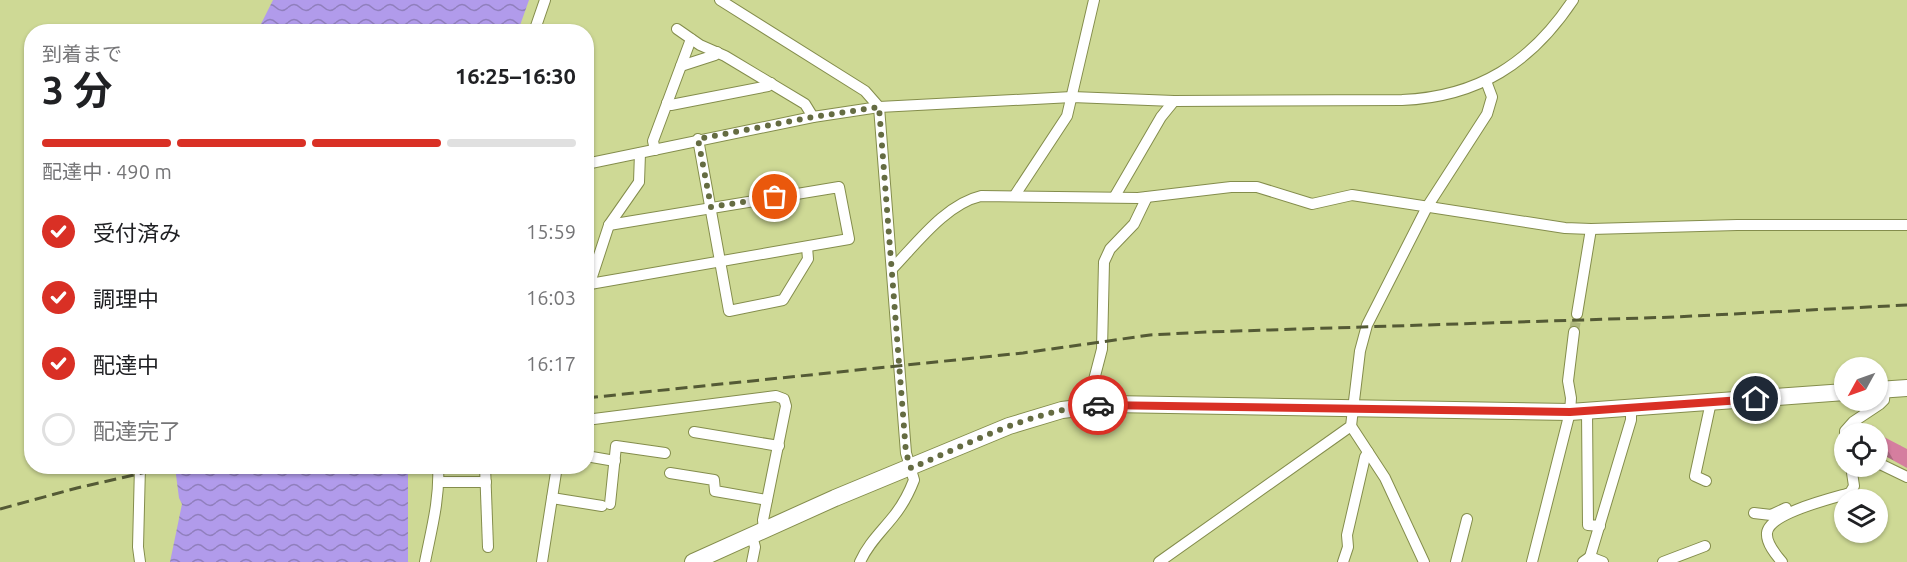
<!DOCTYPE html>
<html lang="ja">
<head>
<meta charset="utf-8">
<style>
	:root { --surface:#fff; --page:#f6f6f6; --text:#202124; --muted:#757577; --line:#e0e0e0; --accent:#d93025 }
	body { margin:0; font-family:Ubuntu,"Noto Sans JP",sans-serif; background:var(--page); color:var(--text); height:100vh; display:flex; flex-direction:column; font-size:22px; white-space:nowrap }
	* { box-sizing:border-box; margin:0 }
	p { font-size:20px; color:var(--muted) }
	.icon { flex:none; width:33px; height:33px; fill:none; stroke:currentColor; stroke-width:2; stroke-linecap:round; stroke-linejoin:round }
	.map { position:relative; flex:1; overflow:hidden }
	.side { position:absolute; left:24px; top:24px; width:570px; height:450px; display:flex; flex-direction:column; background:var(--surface); border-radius:24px; box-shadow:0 2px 4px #0004 }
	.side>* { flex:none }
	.needle { width:39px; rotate:230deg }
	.buttons { position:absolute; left:1834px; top:357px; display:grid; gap:12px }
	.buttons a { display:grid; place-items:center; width:54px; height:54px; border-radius:50%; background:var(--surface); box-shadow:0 2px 4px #0004; font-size:30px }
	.pin { position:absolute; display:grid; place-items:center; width:51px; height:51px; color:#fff; margin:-26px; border:3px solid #fff; border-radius:50%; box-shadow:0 2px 6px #0007 }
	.courier { position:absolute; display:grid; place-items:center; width:60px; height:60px; margin:-30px; border:4px solid #d93025; border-radius:50%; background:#fff; color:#222; box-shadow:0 2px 8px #0007 }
	.head em { font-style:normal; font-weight:700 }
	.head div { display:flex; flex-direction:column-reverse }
	.head { display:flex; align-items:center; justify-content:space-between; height:102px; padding:0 18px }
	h1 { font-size:39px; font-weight:700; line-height:45px }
	.bar { display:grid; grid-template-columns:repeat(4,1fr); gap:9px 6px; align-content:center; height:72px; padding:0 18px }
	.bar i { height:8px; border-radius:4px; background:var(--line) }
	.bar .on { background:var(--accent) }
	.bar p { grid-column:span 4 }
	ol { padding:0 18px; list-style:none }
	li { display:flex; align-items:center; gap:18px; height:66px }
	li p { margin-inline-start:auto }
	li .icon { padding:6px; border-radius:50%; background:var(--accent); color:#fff; stroke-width:4 }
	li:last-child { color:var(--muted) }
	li i { width:33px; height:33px; border:3px solid var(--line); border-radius:50% }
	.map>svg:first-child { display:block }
	.forest { fill:url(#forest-firs) }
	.water { fill:url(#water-waves) }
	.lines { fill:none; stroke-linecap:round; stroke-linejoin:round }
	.minor-tunnel { stroke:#aeb77c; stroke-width:10; stroke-dasharray:10 5; stroke-linecap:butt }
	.minor-casing { stroke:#848d4c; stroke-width:12 }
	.highway-casing { stroke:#848d4c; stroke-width:18 }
	.minor { stroke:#fff; stroke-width:10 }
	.highway { stroke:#fff; stroke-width:16 }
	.rail { stroke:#545a35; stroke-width:3; stroke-dasharray:12 6; stroke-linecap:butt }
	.done { stroke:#656c42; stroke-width:6; stroke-dasharray:0 10.8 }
	.route { stroke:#d93025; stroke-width:8 }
</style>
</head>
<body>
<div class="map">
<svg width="1907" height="562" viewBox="0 0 1907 562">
	<defs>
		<pattern id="forest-firs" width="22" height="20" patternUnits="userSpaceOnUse" patternTransform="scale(1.5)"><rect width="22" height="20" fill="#d57e9f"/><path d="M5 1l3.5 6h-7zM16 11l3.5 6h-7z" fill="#ad6881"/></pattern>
		<pattern id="water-waves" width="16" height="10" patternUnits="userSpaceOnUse" patternTransform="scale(1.5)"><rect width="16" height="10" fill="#b19beb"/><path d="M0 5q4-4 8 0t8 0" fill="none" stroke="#907fbd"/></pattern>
	</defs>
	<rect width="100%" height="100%" fill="#ced995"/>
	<path class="forest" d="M1872,425L1884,437L1907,449V468L1878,452V434L1862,433Z"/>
	<g class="water">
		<path d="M273,0H529L518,31H256L261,24Z"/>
		<path d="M175,467H408V562H170L182,504L179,498Z"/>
	</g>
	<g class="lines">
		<path class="minor-tunnel" d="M1574,332L1577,314"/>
		<g class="minor-casing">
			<g id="minor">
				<path d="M720,0L865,91L879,107L906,453L914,480C909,493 902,506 893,517C881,532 868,544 860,562"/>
				<path d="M677,29L700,45L725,56L805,104L813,117"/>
				<path d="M534,32L545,0"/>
				<path d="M681,66L715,55L717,52"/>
				<path d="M667,103L671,105L768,86L771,83"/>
				<path d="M698,139L729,311L783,300L808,259L807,247"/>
				<path d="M655,150L653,141L691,39"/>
				<path d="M586,164L813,117L879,107L1072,97L1174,101L1402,100C1478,97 1531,63 1573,0"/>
				<path d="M1015,195L1067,116L1094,0"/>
				<path d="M1115,196L1161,117L1174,101"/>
				<path d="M892,269C917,243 946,204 981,196L1138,198L1231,187H1257L1312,204L1352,195L1565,228L1591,229L1737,225H1907"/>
				<path d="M590,284L849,239L839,187L609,225"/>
				<path d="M586,295L609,225L639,182L640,153"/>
				<path d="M1577,314L1591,229"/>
				<path d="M1092,406L1090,395L1102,349L1104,262L1110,249L1134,224L1147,197"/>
				<path d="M1587,411L1588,525L1600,526"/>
				<path d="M586,420L776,396L784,399L786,406L763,520L764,530"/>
				<path d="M1351,426L1385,478L1424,562"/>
				<path d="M694,432L779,446"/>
				<path d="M1845,434V431L1853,422L1880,404L1884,400L1885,389"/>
				<path d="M586,456L615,461"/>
				<path d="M1878,463L1907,477"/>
				<path d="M140,466L138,547L140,562"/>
				<path d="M485,466L488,547"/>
				<path d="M670,473L714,480L715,491L767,500"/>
				<path d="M1706,481L1695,476L1711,402"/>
				<path d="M439,482H486"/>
				<path d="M552,498L602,506"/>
				<path d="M610,504L616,446L665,453"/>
				<path d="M1754,513L1771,515L1786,508"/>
				<path d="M752,536L755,547L752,562"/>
				<path d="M425,562C431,531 440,499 438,466"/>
				<path d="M542,562L557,466"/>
				<path d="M1159,562L1351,426L1360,351L1367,325L1427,207L1487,114L1492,97L1486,81"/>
				<path d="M1343,562L1348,547L1347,535L1365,457L1368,452"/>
				<path d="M1456,562L1467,519"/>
				<path d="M1532,562L1570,412L1571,398L1568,381L1574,332"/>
				<path d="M1583,562L1590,557L1603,562"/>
				<path d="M1591,562L1590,557L1631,420V408"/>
				<path d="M1663,562L1705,546"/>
				<path d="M1782,562C1776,555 1766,543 1767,533C1769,513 1833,498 1850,493L1854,486L1851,466"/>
			</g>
		</g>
		<g class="highway-casing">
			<g id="highway">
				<path d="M1878,390L1907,388"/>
				<path d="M693,562L835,498L1009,426L1062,410L1111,404L1570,412L1845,392"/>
			</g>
		</g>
		<use href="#minor" class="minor"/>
		<use href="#highway" class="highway"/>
		<g class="rail">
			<path d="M586,398L1023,353L1150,335L1206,332L1674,317L1907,305"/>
			<path d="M0,509L77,488L173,466"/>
		</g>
	</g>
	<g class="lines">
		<path class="done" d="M775,197L711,207L698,139L813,117L879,107L906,453L911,468C971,443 1031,410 1098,405"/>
		<path class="route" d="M1098,405L1570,412L1756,399"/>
	</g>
</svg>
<div class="buttons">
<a><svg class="needle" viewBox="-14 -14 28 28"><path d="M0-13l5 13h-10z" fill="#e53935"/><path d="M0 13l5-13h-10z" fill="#757577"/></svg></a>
<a><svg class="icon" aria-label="locate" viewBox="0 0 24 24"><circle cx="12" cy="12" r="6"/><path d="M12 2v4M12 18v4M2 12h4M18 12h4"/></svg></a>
<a><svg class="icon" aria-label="layers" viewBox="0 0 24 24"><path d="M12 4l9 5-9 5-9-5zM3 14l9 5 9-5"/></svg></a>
</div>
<div class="pin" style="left:775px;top:197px;background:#ea580c"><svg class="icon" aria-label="bag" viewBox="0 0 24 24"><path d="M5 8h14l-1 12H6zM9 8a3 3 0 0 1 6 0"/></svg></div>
<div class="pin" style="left:1756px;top:399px;background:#1f2937"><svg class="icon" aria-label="home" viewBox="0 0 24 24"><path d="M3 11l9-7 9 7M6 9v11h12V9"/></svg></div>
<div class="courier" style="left:1098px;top:405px"><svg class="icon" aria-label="car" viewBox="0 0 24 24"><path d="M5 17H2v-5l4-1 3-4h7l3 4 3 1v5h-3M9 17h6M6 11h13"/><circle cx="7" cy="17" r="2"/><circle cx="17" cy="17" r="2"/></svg></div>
<section class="side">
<div class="head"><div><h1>3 分</h1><p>到着まで</p></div><em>16:25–16:30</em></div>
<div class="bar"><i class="on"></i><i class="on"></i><i class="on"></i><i></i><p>配達中 · 490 m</p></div>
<ol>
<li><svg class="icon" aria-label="check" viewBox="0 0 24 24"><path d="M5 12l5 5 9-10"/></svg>受付済み<p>15:59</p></li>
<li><svg class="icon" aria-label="check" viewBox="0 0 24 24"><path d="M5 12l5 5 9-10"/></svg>調理中<p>16:03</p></li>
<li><svg class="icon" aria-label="check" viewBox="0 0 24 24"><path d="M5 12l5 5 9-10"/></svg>配達中<p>16:17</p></li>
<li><i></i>配達完了</li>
</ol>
</section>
</div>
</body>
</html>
